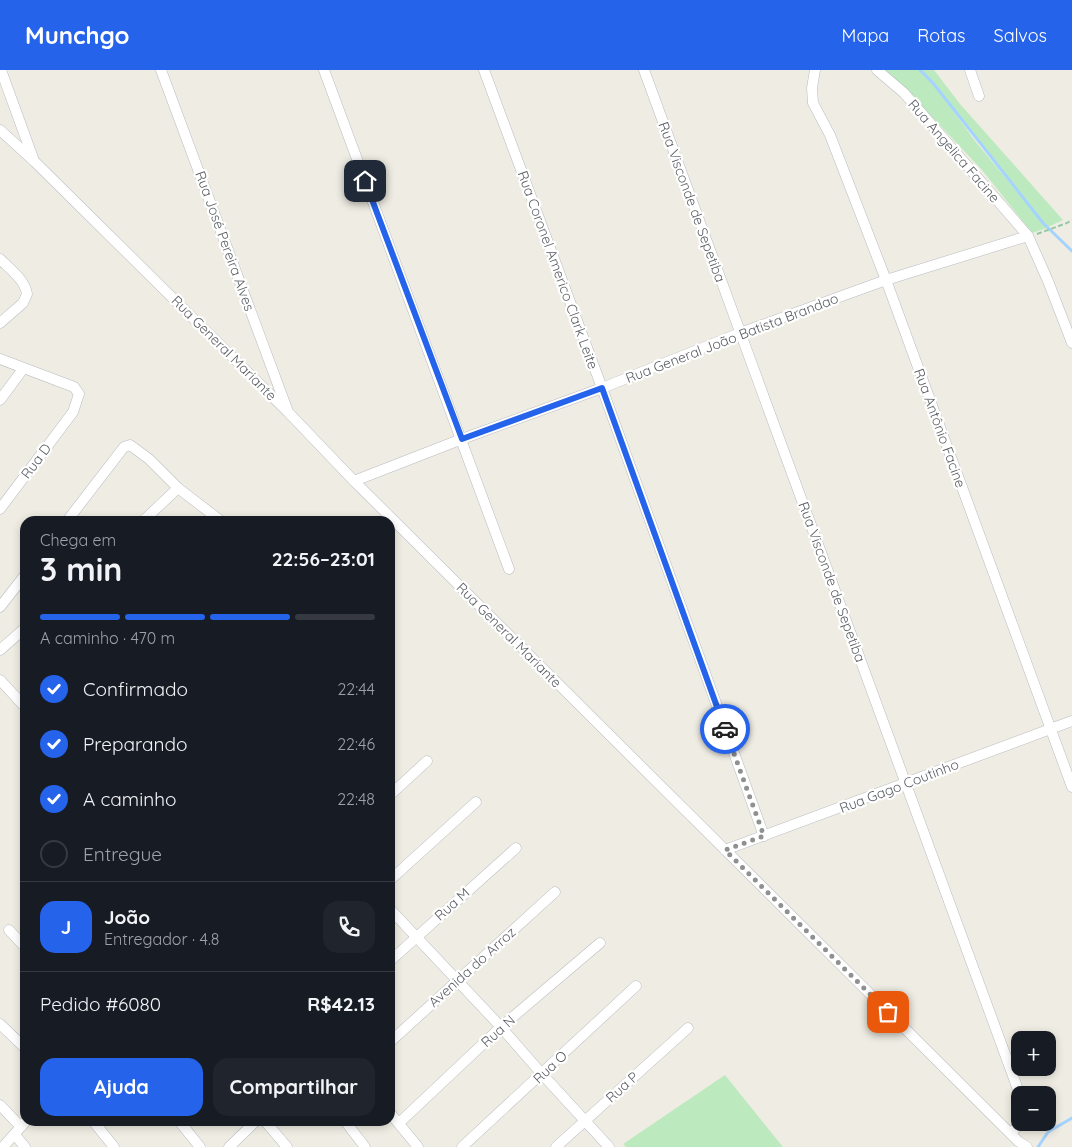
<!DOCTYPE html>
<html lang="pt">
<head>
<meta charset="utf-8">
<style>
	:root { --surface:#171b24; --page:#20242c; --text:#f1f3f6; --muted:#9ea1a6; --line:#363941; --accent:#2563eb }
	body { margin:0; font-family:Quicksand,sans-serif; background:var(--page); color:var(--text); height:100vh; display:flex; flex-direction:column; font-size:19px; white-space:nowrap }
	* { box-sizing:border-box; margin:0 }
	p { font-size:16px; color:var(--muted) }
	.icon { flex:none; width:28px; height:28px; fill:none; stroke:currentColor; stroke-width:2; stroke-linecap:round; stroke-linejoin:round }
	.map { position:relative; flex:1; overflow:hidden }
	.sheet { position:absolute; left:20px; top:446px; width:375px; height:610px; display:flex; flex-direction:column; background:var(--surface); border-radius:15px; box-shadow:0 2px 8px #0003 }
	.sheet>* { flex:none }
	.controls { position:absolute; left:1011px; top:961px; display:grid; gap:10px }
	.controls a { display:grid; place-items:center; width:45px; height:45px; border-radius:10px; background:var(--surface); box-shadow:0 2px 8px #0003; font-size:25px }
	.pin { position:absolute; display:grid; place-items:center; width:42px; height:42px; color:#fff; margin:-21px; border-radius:10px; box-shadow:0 2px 8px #0006 }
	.courier { position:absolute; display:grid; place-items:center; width:50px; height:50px; margin:-25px; border:4px solid #2563eb; border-radius:50%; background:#fff; color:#222; box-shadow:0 1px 6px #0007 }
	.headline em { font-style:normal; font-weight:700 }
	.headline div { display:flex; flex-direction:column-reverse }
	.headline { display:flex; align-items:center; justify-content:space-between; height:85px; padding:0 20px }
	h1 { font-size:32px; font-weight:700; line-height:38px }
	.bar { display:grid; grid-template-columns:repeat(4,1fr); gap:8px 5px; align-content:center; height:60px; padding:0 20px }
	.bar i { height:6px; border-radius:4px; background:var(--line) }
	.bar .active { background:var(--accent) }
	.bar p { grid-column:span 4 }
	.line { display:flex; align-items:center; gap:12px; padding:0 20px; border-top:1px solid var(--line) }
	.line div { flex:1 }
	.round { display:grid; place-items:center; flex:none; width:52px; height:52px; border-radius:15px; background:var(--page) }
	ol { padding:0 20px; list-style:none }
	li { display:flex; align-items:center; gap:15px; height:55px }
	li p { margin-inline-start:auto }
	li .icon { padding:5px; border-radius:50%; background:var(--accent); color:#fff; stroke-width:4 }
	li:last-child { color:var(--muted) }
	li i { width:28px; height:28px; border:2px solid var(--line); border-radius:50% }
	.button { display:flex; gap:10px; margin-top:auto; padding:10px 20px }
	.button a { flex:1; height:58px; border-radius:15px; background:var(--accent); color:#fff; font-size:20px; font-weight:700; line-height:58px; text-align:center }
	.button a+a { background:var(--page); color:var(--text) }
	header { display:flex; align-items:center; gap:30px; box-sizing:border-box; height:70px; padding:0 25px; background:var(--accent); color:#fff }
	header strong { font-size:24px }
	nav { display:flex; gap:28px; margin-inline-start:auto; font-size:18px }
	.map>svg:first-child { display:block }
	.green { fill:#bde9bf }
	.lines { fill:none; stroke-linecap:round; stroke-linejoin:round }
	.stream { stroke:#a4d3ff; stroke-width:3 }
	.minor-casing { stroke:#b8bbc1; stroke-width:11 }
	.path { stroke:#94c9a6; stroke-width:2; stroke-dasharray:5 2.5; stroke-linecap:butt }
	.minor { stroke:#fff; stroke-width:10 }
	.done { stroke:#8f9191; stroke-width:5; stroke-dasharray:0 9 }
	.route { stroke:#2563eb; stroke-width:6 }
	.labels { text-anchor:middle; stroke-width:4.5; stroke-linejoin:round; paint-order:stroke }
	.street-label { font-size:14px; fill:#5b5f65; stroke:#fff }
</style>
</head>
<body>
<header>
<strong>Munchgo</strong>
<nav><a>Mapa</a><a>Rotas</a><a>Salvos</a></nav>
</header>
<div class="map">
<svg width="1072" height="1077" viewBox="0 0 1072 1077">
	<rect width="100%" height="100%" fill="#efede3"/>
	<g class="green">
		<path d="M884,0H919L933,13L975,71L1047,158L1032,163L982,100L934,49Z"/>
		<path d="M920,0H934L960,34L1063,150L1048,157L1043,152L1001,101L934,12Z"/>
		<path d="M725,1005L783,1077H626L623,1074Z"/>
	</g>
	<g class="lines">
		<g class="stream">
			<path d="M920,0L933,13L1043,153L1072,181"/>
			<path d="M1038,1077L1048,1062L1072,1048"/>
		</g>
		<g class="minor-casing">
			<g id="minor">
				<path d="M1,0L33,88"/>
				<path d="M161,0L287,339"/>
				<path d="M324,0L509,499"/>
				<path d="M484,0L602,318L764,766"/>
				<path d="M644,0L1020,1025"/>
				<path d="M815,0L812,18L813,33L830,65L886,210L1072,717"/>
				<path d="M877,0L904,23L1028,166L1048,211L1072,273"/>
				<path d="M970,0L979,26"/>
				<path d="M0,60L34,91L288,342L354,411L1018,1071L1027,1077"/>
				<path d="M0,189C10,199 25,210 27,224L23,233L0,253"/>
				<path d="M0,289L74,317L79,324L73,342L0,439"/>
				<path d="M0,330L23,299"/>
				<path d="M354,411L462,369L602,318L740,263L886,210L1028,166"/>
				<path d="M67,451L124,377L130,375L149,389L178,418L221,451"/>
				<path d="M143,451L178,418"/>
				<path d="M0,537L25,505"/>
				<path d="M0,580L25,558"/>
				<path d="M0,610L25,637"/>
				<path d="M390,725L427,691"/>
				<path d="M725,780L1072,651"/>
				<path d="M390,810L476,732"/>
				<path d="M390,839L501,957L542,1004L609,1077"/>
				<path d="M9,860L25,877"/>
				<path d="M390,891L516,778"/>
				<path d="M0,954L25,978"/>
				<path d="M390,972L555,822"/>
				<path d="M0,1035L21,1057"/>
				<path d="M390,1043L418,1077"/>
				<path d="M93,1051L114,1077"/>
				<path d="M179,1051L200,1077"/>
				<path d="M265,1051L287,1077"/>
				<path d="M345,1051L365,1077"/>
				<path d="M399,1053L501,957L600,873"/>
				<path d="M1011,1063L1022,1052"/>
				<path d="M15,1065L25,1077"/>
				<path d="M3,1077L26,1051"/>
				<path d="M229,1077L256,1051"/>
				<path d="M462,1077L636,916"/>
				<path d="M556,1077L688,958"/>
			</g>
		</g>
		<path class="path" d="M1037,164L1067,153L1072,150"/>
		<use href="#minor" class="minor"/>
	</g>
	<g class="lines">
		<path class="done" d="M725,659L764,766L725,780L888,942"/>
		<path class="route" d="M365,111L462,369L602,318L725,659"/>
	</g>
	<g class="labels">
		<g class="street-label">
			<text transform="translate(954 81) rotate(49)" y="5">Rua Angelica Facine</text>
			<text transform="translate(692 132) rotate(70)" y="5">Rua Visconde de Sepetiba</text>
			<text transform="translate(225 171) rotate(70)" y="5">Rua José Pereira Alves</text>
			<text transform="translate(558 200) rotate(70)" y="5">Rua Coronel Americo Clark Leite</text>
			<text transform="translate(732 268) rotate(-21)" y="5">Rua General João Batista Brandao</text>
			<text transform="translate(224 278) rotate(45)" y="5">Rua General Mariante</text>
			<text transform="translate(940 358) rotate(70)" y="5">Rua Antônio Facine</text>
			<text transform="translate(36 391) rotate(-53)" y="5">Rua D</text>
			<text transform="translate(832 512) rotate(70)" y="5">Rua Visconde de Sepetiba</text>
			<text transform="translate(509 565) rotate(45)" y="5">Rua General Mariante</text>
			<text transform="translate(899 716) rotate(-21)" y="5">Rua Gago Coutinho</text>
			<text transform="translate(452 834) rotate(-42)" y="5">Rua M</text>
			<text transform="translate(472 897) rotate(-42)" y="5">Avenida do Arroz</text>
			<text transform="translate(498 961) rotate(-42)" y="5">Rua N</text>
			<text transform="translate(550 997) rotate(-43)" y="5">Rua O</text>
			<text transform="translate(622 1017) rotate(-42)" y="5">Rua P</text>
		</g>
	</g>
</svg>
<div class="controls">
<a>+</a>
<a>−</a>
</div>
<div class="pin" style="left:888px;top:942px;background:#ea580c"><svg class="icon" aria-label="bag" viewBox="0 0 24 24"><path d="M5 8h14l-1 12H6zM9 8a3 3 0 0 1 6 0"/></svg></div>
<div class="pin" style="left:365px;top:111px;background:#1f2937"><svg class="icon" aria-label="home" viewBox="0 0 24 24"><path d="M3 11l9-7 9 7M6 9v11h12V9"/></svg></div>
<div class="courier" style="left:725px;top:659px"><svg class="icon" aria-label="car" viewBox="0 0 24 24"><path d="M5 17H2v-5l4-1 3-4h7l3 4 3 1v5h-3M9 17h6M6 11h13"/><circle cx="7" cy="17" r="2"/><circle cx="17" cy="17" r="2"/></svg></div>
<section class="sheet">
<div class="headline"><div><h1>3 min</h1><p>Chega em</p></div><em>22:56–23:01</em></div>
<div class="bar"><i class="active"></i><i class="active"></i><i class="active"></i><i></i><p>A caminho · 470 m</p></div>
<ol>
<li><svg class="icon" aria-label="check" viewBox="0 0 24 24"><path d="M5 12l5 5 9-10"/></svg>Confirmado<p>22:44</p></li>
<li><svg class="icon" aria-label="check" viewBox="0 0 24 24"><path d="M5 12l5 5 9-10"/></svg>Preparando<p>22:46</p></li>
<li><svg class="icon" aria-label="check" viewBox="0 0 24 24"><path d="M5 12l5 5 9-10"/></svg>A caminho<p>22:48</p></li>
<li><i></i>Entregue</li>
</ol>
<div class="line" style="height:90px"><b class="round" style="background:var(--accent);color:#fff">J</b><div><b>João</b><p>Entregador · 4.8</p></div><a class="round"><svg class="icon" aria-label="phone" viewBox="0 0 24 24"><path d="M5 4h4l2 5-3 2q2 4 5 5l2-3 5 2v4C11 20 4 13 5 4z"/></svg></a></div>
<div class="line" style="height:65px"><div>Pedido #6080</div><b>R$42.13</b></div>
<div class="button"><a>Ajuda</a><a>Compartilhar</a></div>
</section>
</div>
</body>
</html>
